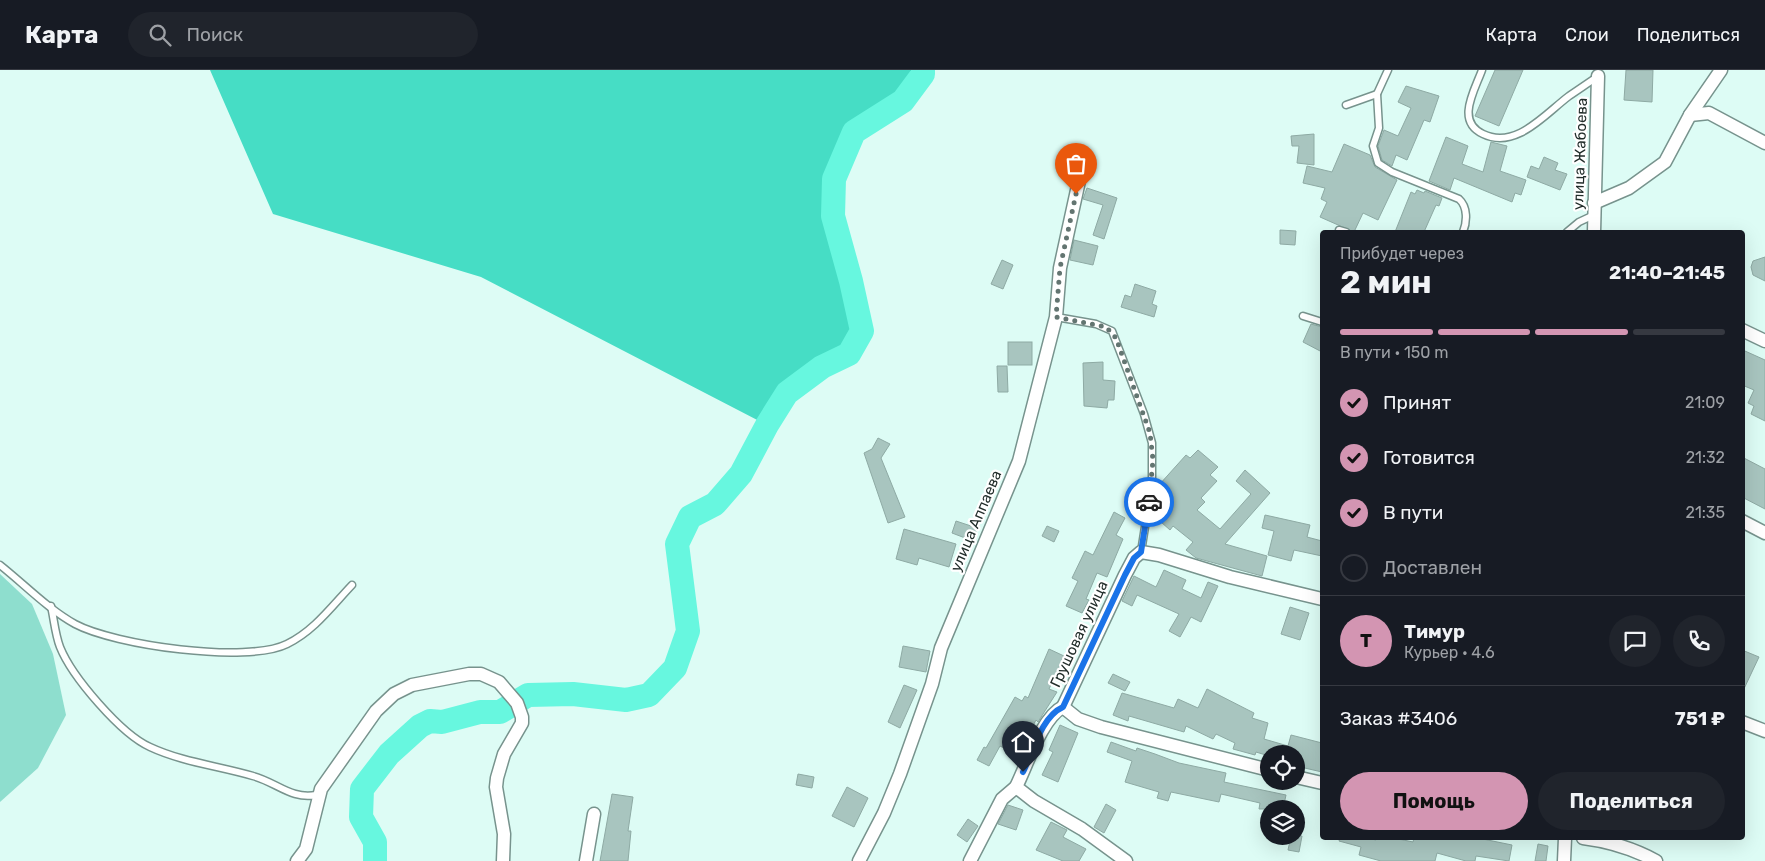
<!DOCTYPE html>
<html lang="ru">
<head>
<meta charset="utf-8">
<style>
	:root { --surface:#171b24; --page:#20242c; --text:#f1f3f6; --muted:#9ea1a6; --line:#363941; --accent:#d395b2 }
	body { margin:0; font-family:Rubik,sans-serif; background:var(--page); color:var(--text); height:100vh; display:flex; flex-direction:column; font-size:19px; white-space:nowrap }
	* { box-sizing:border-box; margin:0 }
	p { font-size:16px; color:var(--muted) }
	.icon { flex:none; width:28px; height:28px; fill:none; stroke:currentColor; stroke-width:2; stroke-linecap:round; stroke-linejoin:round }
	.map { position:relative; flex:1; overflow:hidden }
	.panel { position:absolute; left:1320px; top:160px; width:425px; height:610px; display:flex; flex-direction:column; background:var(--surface); border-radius:5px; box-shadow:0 5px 20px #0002 }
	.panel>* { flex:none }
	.buttons { position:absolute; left:1260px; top:675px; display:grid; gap:10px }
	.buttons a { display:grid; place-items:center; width:45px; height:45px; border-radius:50%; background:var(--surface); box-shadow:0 5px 20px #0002; font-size:25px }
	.pin { position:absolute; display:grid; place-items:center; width:42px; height:42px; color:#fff; margin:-51px -21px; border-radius:50% 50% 50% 0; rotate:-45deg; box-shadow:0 0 5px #0007 }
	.pin .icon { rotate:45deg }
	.courier { position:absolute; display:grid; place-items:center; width:50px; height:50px; margin:-25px; border:4px solid #1a73e8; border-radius:50%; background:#fff; color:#222; box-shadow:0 1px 6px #0007 }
	.overview em { font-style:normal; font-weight:700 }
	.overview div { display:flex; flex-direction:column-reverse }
	.overview { display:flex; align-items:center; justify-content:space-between; height:85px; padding:0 20px }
	h1 { font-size:32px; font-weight:700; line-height:38px }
	.bar { display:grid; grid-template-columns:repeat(4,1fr); gap:8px 5px; align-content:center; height:60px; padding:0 20px }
	.bar i { height:6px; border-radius:4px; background:var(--line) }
	.bar .selected { background:var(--accent) }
	.bar p { grid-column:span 4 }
	.line { display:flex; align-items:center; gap:12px; padding:0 20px; border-top:1px solid var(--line) }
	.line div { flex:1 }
	.round { display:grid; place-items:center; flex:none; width:52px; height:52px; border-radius:26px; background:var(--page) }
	ol { padding:0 20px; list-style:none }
	li { display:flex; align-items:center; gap:15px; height:55px }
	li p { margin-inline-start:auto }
	li .icon { padding:5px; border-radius:50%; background:var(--accent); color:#111; stroke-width:4 }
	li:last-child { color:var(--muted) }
	li i { width:28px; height:28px; border:2px solid var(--line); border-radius:50% }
	.cta { display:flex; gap:10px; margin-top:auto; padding:10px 20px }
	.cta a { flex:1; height:58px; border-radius:30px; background:var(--accent); color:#111; font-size:20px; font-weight:700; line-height:58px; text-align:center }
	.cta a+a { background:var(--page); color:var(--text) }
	header { display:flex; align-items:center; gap:30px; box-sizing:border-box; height:70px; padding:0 25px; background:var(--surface); border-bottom:1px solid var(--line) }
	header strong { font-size:24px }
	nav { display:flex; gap:28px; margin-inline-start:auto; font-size:18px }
	.search { width:350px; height:45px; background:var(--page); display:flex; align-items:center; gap:12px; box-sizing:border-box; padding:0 18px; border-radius:28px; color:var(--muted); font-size:19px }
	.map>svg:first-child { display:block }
	.green { fill:#8edece }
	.forest { fill:#46ddc5 }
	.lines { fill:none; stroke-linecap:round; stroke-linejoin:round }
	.river { stroke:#67f7df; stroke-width:24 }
	.building { fill:#a8c5bf; stroke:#8eaaa4 }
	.service-casing { stroke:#77938d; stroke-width:9 }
	.minor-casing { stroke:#77938d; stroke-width:15 }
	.service { stroke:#fff; stroke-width:6 }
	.minor { stroke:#fff; stroke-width:12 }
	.done { stroke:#637571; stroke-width:5; stroke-dasharray:0 9 }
	.route { stroke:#1a73e8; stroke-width:6 }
	.labels { text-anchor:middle; stroke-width:4.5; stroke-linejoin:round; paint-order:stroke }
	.street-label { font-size:15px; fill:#212d2a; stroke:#fff }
</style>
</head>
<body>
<header>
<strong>Карта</strong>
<div class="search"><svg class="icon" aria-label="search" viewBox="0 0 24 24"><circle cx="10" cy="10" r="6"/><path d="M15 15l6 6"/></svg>Поиск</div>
<nav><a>Карта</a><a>Слои</a><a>Поделиться</a></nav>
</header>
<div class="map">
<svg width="1765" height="791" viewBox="0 0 1765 791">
	<rect width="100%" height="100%" fill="#ddfcf5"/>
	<path class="green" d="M0,504L32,534L53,584L66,645L38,698L0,732Z"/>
	<path class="forest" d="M210,0H923V4L903,31L854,62L834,109L833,146L851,211L862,261L849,284L822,297L787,323L767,355L481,207L273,144Z"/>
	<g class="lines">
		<path class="river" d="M375,791V772L361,747L362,719L389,684L420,656L430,651L442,652L480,642H500L528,625L573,624L626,630L649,625L675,598L688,561L677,474L690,447L715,434L741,404L767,355L787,323L822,297L849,284L862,261L851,211L833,146L834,109L854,62L903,31L923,4V0"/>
	</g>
	<g class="building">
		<path d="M1495,0H1523L1499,56L1475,46Z"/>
		<path d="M1626,0H1653L1652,32L1624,30Z"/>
		<path d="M1406,16L1439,26L1430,52L1424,50L1407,90L1396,85L1392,96L1382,90L1378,76L1384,60L1398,66L1411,38L1398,32Z"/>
		<path d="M1314,64V95L1297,93L1299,76H1292L1291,66Z"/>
		<path d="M1446,67L1468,76L1462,94L1483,102L1491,72L1507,76L1500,101L1526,110L1521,125L1515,123L1512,132L1454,108L1450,120L1429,111Z"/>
		<path d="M1344,74L1370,85L1375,97L1397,110L1378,150L1363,143L1354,162L1320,147L1327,132L1321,129L1325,118L1303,113L1307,96L1332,102Z"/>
		<path d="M1544,87L1558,93L1555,100L1567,104L1560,120L1527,107L1531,96L1539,99Z"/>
		<path d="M1087,118L1117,128L1104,169L1093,165L1103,135L1083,129Z"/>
		<path d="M1417,120L1424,123L1425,121L1442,128L1439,136L1436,135L1424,162H1395L1411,122L1415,124Z"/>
		<path d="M1280,160L1296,161L1295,175L1280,174Z"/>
		<path d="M1074,170L1098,176L1093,195L1070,190Z"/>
		<path d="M1765,187V211L1753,205L1751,197L1753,191Z"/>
		<path d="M1002,190L1013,195L1003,219L991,214Z"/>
		<path d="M1135,214L1156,221L1152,234L1157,236L1154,247L1121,237L1125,225L1131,227Z"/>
		<path d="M1311,254L1322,257V282L1303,272Z"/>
		<rect x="1008" y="272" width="24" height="23"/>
		<path d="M1745,281L1765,290V351L1751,344L1754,336L1748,333L1754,320L1742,315V287Z"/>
		<path d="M1103,292V310L1115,311L1114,330H1108L1107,338L1084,336L1083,293Z"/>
		<path d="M997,296H1007L1008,322H998Z"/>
		<path d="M878,368L890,374L881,388L905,447L888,453L864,383L872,379Z"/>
		<path d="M1198,380L1218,397L1210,405L1217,411L1201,428L1205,432L1197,440L1220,459L1251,424L1236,411L1245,400L1270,423L1225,474L1267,486L1262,506L1196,488L1186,480L1193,472L1173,456L1170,460L1152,444L1169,424L1159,415L1186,385L1190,388Z"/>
		<path d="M1742,387L1765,399V439L1742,427Z"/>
		<path d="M1114,442L1125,448L1116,465L1123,469L1107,507L1097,503L1086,529L1089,530L1082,543L1066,536L1078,511L1072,508L1085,481L1093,485Z"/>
		<path d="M1265,445L1310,455L1307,467L1322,471V486L1294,480L1291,491L1268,485L1274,461L1262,458Z"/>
		<path d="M956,451L977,458L973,471L952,463Z"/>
		<path d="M1047,456L1059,461L1054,472L1042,466Z"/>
		<path d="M904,459L956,474L949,497L919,488L917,495L896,489Z"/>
		<path d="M1164,500L1186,510L1182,519L1201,528L1208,512L1218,516L1201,552L1191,547L1180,567L1169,561L1179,544L1137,525L1132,536L1122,531L1134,506L1156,517Z"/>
		<path d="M1290,537L1309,543L1300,570L1281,564Z"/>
		<path d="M903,576L930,581L926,602L899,597Z"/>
		<path d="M1049,579L1064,586L1049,619L1057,622L1043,644L1038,652L1036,650L1021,678L1017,676L1014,683L1000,676L989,696L977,690L984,677L986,678L1015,627L1022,631L1025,626L1028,628Z"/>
		<path d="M1742,580L1759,587L1742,623Z"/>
		<path d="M1113,604L1130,612L1125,621L1108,613Z"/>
		<path d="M904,615L917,620L900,658L888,652Z"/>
		<path d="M1207,619L1254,643L1252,648L1268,653L1264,669L1288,676L1291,665L1322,673V702L1296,696V684H1269V686L1256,682L1255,685L1233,679L1235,673L1216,664L1213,669L1186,656L1184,662L1129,646L1128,651L1113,645L1122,623L1174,638L1178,629L1198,638Z"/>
		<path d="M1060,655L1078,663L1058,712L1042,705L1053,682L1049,680Z"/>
		<path d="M1111,672L1136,681L1137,678L1155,684L1179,693L1226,703L1224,712L1286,725L1283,739H1259L1260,733L1221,724L1219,732L1171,722L1168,731L1157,728L1159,722L1125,712L1132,691L1107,682Z"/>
		<path d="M798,704L814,707L812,718L796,715Z"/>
		<path d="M847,717L868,728L854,757L832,746Z"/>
		<path d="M612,724L633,727L628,761H631L628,791H600Z"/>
		<path d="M1106,734L1116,740L1104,763L1094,757Z"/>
		<path d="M1008,735L1023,740L1016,760L998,754Z"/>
		<path d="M968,749L978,756L967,772L957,765Z"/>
		<path d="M1051,752L1067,760L1063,767L1086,779L1079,791H1063L1036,780Z"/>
		<path d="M1291,766H1302L1299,782L1288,780Z"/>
		<path d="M1340,768H1366L1376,770V768H1394L1413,772L1414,768H1478L1512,775L1509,791L1476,786L1475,791H1466L1437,783L1435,791H1381L1359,785L1361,777L1339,771Z"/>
		<path d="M1538,774L1548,776L1546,791H1535Z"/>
	</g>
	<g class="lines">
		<g class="service-casing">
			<g id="service">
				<path d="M1388,0L1377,24L1379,58L1373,76L1378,93L1392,102L1459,129C1468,137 1467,152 1463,162"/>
				<path d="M1482,0C1475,20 1455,51 1483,64C1516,80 1545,44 1569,26C1578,20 1588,13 1597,7"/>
				<path d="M1346,35L1377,24"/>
				<path d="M1339,160L1346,162"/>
				<path d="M1567,162L1579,152L1594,145"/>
				<path d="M1303,246L1322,252"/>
				<path d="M1056,247L1096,254L1112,261L1144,344L1152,373V413L1141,482"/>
				<path d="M0,495C24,514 48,539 75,554C114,575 247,594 287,574C314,561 332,536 352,515"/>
				<path d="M51,536C54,549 55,564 60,577C72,607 121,664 150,677C182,692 219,696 253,706C276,712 292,730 316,725L318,722"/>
			</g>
		</g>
		<g class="minor-casing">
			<g id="minor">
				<path d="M1690,45L1709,43L1765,73"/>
				<path d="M1594,133L1629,118L1665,92L1690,45L1721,0"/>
				<path d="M1594,162L1598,6"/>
				<path d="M1742,260L1765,271"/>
				<path d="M1742,451L1765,463"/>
				<path d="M1063,637L1125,505L1134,488L1141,482L1159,485L1230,507L1322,529"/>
				<path d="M1063,637C1042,647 1027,695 1016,717L1034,731L1082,759L1126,791"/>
				<path d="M1063,637L1078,649L1101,657L1269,700"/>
				<path d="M1742,652L1765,661"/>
				<path d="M1296,707L1322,713"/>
				<path d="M1583,768C1607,771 1634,779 1656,791"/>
				<path d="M297,791L306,779L321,719L376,641L394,624L412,615L469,604H481L499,612L517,633L522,647V653L504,684L497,708L496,717L504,764L503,791"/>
				<path d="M586,791L594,744"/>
				<path d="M859,791L884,743L900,704L932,614L941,578L1019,391L1056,247L1060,198L1079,111"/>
				<path d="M970,791L1002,729L1016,717"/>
				<path d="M1564,791L1565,768"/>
			</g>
		</g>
		<use href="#service" class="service"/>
		<use href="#minor" class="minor"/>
	</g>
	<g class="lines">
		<path class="done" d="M1076,124L1060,198L1056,247L1106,257L1116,268L1150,363L1153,390L1149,432"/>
		<path class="route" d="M1023,702C1033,682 1041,647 1063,637L1125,505L1134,488L1141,482L1149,432"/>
	</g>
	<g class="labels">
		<g class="street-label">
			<text transform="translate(1580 84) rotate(-88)" y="5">улица Жабоева</text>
			<text transform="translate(976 451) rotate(-67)" y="5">улица Аппаева</text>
			<text transform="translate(1079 564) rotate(-65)" y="5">Грушовая улица</text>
		</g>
	</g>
</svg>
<div class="buttons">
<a><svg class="icon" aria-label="locate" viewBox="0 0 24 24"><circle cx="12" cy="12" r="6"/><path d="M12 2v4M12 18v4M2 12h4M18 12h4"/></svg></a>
<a><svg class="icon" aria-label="layers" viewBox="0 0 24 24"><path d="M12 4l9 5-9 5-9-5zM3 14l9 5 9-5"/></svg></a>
</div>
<div class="pin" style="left:1076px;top:124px;background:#ea580c"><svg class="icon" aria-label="bag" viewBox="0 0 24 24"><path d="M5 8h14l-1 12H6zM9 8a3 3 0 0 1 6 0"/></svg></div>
<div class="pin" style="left:1023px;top:702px;background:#1f2937"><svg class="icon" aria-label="home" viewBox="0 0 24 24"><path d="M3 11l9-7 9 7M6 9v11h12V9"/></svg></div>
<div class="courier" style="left:1149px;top:432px"><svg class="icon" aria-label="car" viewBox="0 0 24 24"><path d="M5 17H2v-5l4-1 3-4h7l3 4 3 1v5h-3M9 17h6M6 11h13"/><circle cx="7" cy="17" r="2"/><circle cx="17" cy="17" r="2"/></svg></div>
<section class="panel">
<div class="overview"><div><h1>2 мин</h1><p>Прибудет через</p></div><em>21:40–21:45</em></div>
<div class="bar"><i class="selected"></i><i class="selected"></i><i class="selected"></i><i></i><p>В пути · 150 m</p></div>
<ol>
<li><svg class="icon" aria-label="check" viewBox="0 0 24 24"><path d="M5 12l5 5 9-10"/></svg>Принят<p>21:09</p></li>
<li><svg class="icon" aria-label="check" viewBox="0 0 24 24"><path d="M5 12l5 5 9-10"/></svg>Готовится<p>21:32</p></li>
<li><svg class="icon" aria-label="check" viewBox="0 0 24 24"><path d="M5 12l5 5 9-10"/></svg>В пути<p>21:35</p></li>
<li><i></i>Доставлен</li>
</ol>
<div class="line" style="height:90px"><b class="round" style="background:var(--accent);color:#111">Т</b><div><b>Тимур</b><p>Курьер · 4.6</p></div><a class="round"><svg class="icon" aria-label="chat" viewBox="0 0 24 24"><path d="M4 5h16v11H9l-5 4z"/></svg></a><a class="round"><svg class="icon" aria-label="phone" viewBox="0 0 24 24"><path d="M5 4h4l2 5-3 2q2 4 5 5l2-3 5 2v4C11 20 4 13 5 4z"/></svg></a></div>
<div class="line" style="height:65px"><div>Заказ #3406</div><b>751 ₽</b></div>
<div class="cta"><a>Помощь</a><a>Поделиться</a></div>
</section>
</div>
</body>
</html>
